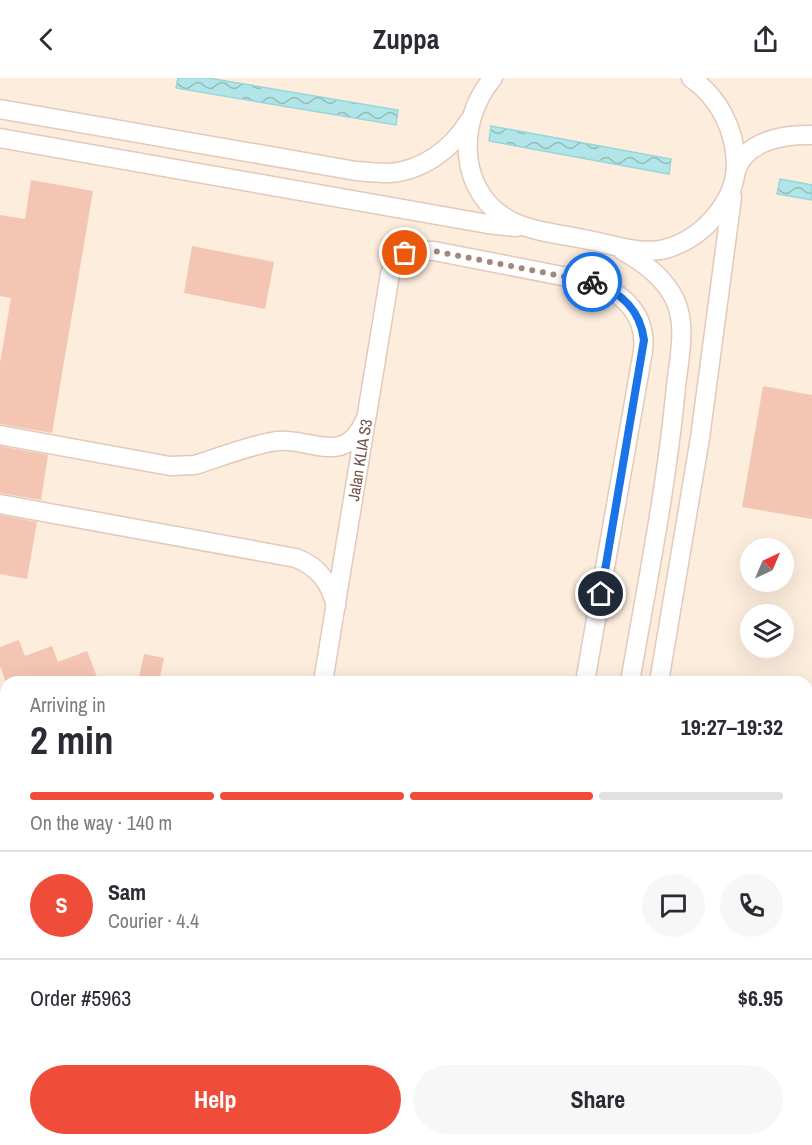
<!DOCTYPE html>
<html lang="en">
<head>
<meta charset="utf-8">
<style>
	:root { --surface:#fff; --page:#f7f7f7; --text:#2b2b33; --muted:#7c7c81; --line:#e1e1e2; --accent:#ef4d39 }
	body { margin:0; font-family:"Archivo Narrow",sans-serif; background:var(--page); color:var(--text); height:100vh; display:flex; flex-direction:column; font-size:22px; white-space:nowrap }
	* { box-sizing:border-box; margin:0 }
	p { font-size:20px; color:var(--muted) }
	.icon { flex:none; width:33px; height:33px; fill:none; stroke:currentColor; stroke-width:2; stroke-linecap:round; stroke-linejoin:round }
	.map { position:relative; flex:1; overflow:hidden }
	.details { position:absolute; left:0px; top:598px; width:813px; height:470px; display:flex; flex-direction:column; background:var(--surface); border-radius:18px 18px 0 0; box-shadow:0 6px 24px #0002 }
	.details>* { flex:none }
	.needle { width:39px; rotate:44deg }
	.tools { position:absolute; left:740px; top:460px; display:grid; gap:12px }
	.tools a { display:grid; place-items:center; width:54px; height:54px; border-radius:50%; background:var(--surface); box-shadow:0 6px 24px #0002; font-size:30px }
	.pin { position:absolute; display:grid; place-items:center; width:51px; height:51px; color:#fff; margin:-26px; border:3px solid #fff; border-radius:50%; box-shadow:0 2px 6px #0007 }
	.courier { position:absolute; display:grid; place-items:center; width:60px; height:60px; margin:-30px; border:4px solid #1a73e8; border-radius:50%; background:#fff; color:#222; box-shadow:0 2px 8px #0007 }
	.headline em { font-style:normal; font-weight:700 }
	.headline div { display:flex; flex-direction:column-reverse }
	.headline { display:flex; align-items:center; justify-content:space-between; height:102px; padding:0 30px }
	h1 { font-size:39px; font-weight:700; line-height:45px }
	.bar { display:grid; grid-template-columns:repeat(4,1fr); gap:9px 6px; align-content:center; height:72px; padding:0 30px }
	.bar i { height:8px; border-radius:4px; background:var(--line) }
	.bar .on { background:var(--accent) }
	.bar p { grid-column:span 4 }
	.line { display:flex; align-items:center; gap:15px; padding:0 30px; border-top:2px solid var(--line) }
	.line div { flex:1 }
	.round { display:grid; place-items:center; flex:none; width:63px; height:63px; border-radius:32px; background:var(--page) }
	.button { display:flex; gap:12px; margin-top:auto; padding:12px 30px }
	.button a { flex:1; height:69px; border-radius:36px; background:var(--accent); color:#fff; font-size:24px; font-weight:700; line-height:69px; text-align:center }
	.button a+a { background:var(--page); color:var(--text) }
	header { display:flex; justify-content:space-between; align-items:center; height:78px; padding:0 30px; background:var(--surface); font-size:27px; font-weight:700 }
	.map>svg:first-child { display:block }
	.commercial { fill:#ffd8cf }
	.industrial { fill:url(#industrial-grid) }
	.water { fill:url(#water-waves); stroke:#97d7d9; stroke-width:1.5 }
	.building { fill:#f4c5b3 }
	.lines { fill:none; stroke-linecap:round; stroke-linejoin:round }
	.minor-casing { stroke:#e3c9bc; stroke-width:21 }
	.minor { stroke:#fff; stroke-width:18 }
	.done { stroke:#a3877a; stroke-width:6; stroke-dasharray:0 10.8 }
	.route { stroke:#1a73e8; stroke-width:8 }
	.labels { text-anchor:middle; stroke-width:5; stroke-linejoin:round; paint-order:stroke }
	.street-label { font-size:16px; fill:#735045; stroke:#fff1e4 }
</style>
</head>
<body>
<header><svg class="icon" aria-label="back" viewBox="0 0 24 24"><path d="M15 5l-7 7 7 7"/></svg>Zuppa<svg class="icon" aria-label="share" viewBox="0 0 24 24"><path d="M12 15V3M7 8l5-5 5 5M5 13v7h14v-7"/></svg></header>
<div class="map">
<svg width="812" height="1067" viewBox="0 0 812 1067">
	<defs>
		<pattern id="industrial-grid" width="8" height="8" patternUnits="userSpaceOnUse" patternTransform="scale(1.5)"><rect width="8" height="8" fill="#eae0da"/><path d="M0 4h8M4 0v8" fill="none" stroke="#c2b8b3"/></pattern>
		<pattern id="water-waves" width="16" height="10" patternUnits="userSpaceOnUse" patternTransform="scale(1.5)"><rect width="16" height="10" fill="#b1e5e7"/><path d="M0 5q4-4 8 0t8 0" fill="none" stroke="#94bcbd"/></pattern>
	</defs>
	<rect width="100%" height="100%" fill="#fdeddd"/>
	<path class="commercial" d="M6,825V1062H199L198,1067H0V860Z"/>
	<path class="industrial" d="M807,797L812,798V1067H520L521,1062H807Z"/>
	<g class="water">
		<path d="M178,0H208L398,32L396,47L176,10Z"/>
		<path d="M491,48L671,81L669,96L489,63Z"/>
		<path d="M780,101L812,107V122L777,116Z"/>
	</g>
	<g class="building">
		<path d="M31,102L93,113L52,355L0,346V285L11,220L0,218V137L25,141Z"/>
		<path d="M192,168L274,184L265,231L184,215Z"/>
		<path d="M763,308L812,317V441L742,429Z"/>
		<path d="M0,368L48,377L41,422L0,415Z"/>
		<path d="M0,437L37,444L27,501L0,496Z"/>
		<path d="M19,562L25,578L52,568L58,584L87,573L99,604H6L0,588V569Z"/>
		<path d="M144,576L164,580L159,604H138Z"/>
	</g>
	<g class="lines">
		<g class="minor-casing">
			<g id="minor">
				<path d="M493,0C456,43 457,117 513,144C537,155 568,157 593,163C615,167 642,177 665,171C702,161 736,124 736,86C735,51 719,20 691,0"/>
				<path d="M0,31L356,93C367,94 378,95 389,95C422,93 452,71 469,43"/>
				<path d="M0,60L488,146L516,149"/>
				<path d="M736,93C745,63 784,56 812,57"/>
				<path d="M623,173C644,185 664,199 675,222C687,247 679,281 676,308C667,407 647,506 630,604"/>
				<path d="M0,357L170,388L195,387C220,379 245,369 271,364C308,356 343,392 365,342"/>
				<path d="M0,426L296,480C319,489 330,505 336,528"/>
				<path id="s1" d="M323,604L390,196C401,172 409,172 434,173L593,204C625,216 647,238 643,273L585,604"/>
				<path d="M659,604L700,360L732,119"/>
				<path d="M238,1067L239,1062"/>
				<path d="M289,1067V1062"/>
				<path d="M547,1067L548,1062"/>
				<path d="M576,1067L577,1062"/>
			</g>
		</g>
		<use href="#minor" class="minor"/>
	</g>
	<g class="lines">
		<path class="done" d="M405,175L414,172L434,173L592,204"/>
		<path class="route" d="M592,204C621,214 640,231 644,262L601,516"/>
	</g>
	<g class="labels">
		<g class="street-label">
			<text dy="6" stroke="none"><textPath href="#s1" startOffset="225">Jalan KLIA S3</textPath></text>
		</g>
	</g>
</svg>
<div class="tools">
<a><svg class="needle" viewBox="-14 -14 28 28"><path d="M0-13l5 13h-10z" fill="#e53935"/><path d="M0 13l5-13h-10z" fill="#7c7c81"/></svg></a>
<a><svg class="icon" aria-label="layers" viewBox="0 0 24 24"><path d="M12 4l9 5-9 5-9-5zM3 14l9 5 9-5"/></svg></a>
</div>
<div class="pin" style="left:405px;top:175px;background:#ea580c"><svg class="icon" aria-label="bag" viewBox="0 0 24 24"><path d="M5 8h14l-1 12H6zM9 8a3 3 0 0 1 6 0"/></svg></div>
<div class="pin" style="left:601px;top:516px;background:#1f2937"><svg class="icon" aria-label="home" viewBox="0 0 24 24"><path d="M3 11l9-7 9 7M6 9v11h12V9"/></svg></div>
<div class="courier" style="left:592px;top:204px"><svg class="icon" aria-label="bike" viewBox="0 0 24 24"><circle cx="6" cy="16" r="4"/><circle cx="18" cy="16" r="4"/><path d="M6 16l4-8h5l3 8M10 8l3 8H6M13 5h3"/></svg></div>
<section class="details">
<div class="headline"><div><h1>2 min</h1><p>Arriving in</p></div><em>19:27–19:32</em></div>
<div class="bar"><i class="on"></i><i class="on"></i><i class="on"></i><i></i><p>On the way · 140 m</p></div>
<div class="line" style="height:108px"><b class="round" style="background:var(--accent);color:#fff">S</b><div><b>Sam</b><p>Courier · 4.4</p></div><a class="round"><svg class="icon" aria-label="chat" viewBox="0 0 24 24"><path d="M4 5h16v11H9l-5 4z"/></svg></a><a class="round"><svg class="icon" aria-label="phone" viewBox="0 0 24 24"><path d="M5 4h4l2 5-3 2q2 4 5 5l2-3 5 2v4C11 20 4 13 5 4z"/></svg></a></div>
<div class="line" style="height:78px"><div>Order #5963</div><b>$6.95</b></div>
<div class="button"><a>Help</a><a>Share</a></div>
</section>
</div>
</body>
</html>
